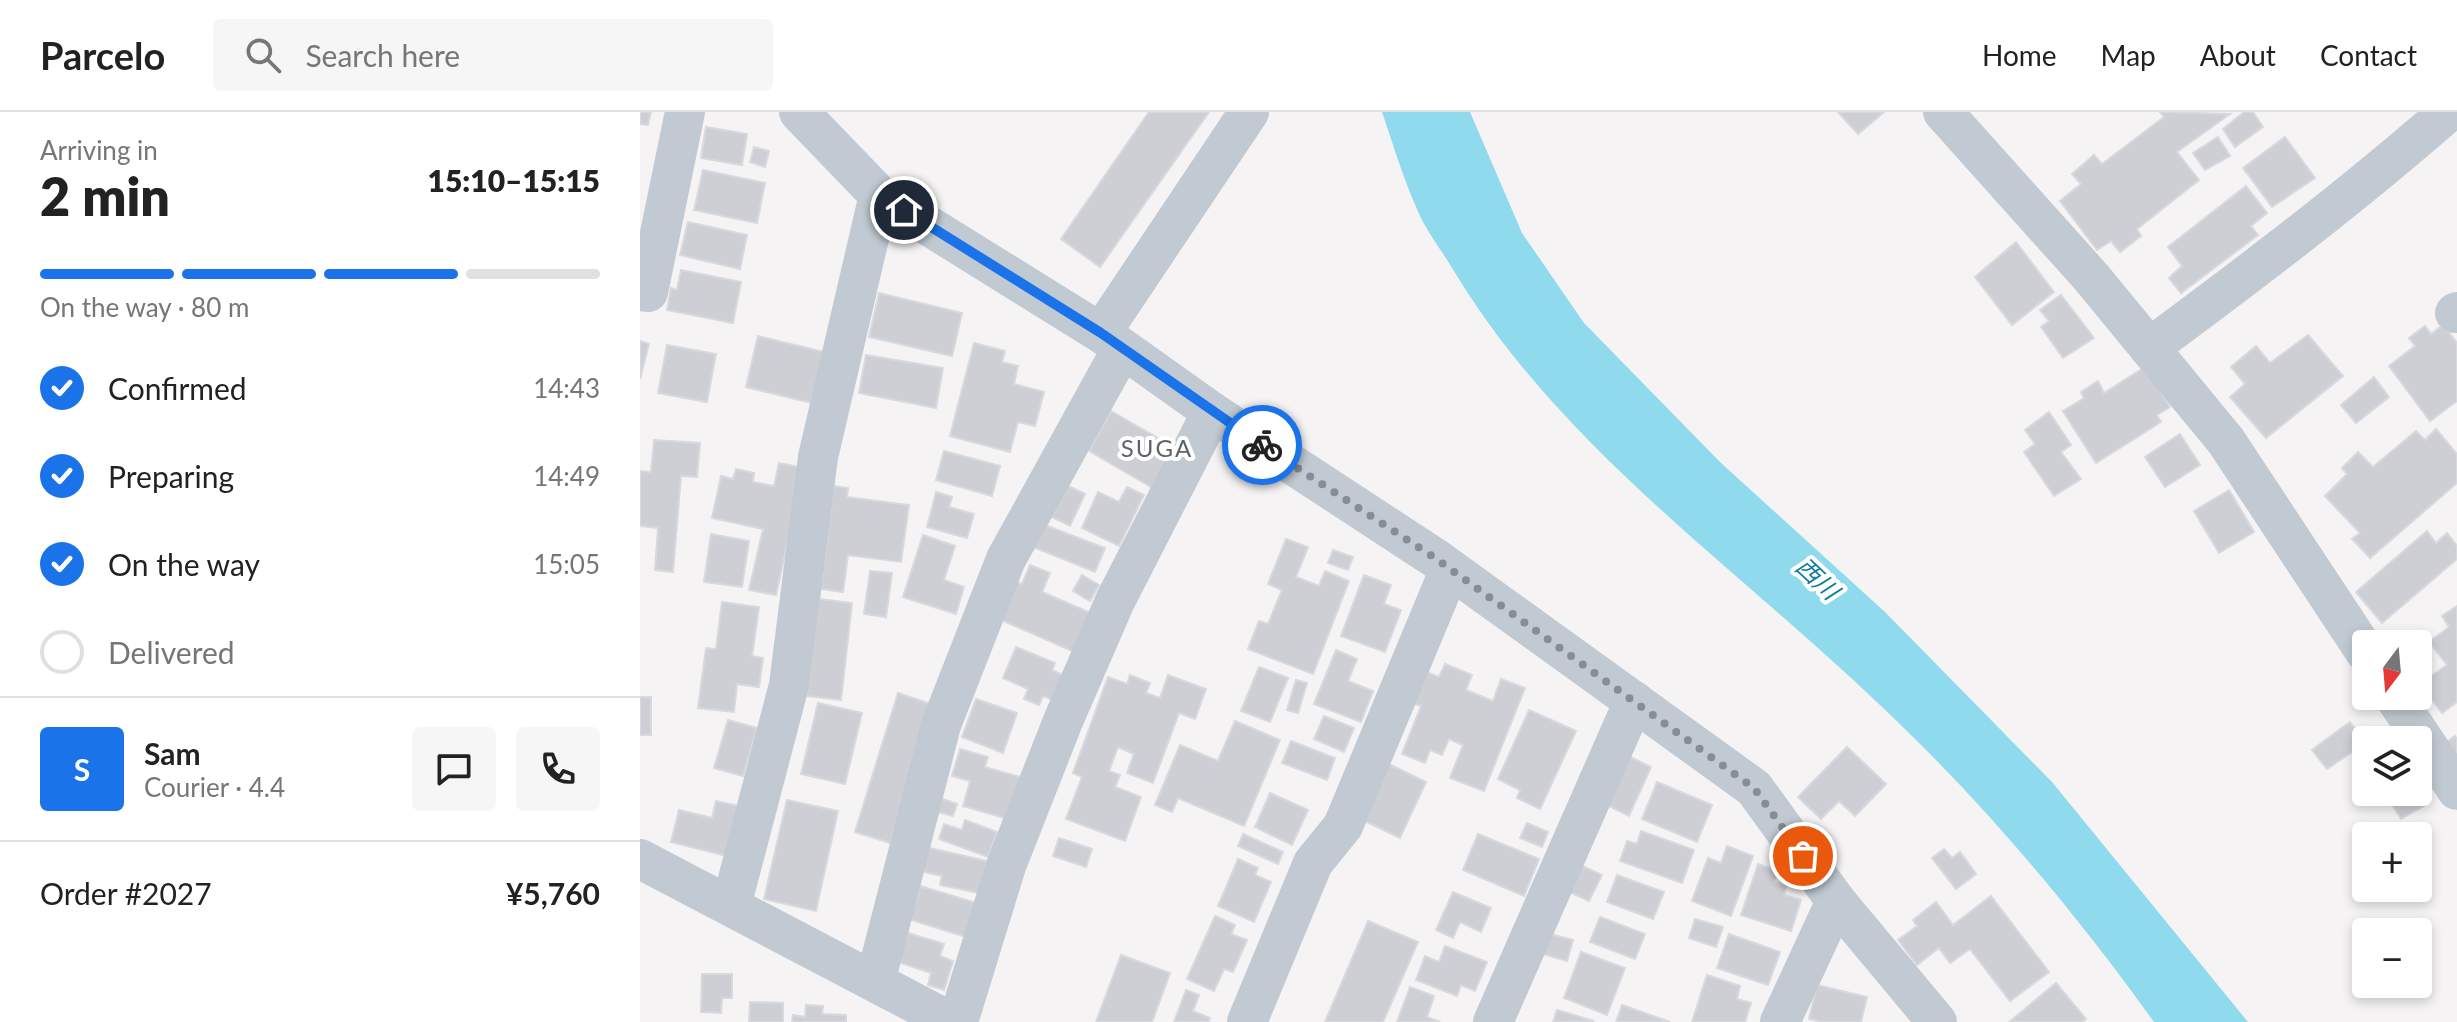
<!DOCTYPE html>
<html lang="en">
<head>
<meta charset="utf-8">
<style>
	:root { --surface:#fff; --page:#f6f6f6; --text:#222; --muted:#767676; --line:#e0e0e0; --accent:#1a73e8 }
	body { margin:0; font-family:Lato,"Noto Sans JP",sans-serif; background:var(--page); color:var(--text); height:100vh; display:flex; flex-direction:column; font-size:30px; white-space:nowrap }
	* { box-sizing:border-box; margin:0 }
	p { font-size:26px; color:var(--muted) }
	.icon { flex:none; width:44px; height:44px; fill:none; stroke:currentColor; stroke-width:2; stroke-linecap:round; stroke-linejoin:round }
	.map { position:relative; flex:1; overflow:hidden }
	.sheet { display:flex; flex-direction:column; background:var(--surface); width:640px }
	.sheet>* { flex:none }
	.needle { width:52px; rotate:196deg }
	.fabs { position:absolute; left:1712px; top:518px; display:grid; gap:16px }
	.fabs a { display:grid; place-items:center; width:80px; height:80px; border-radius:8px; background:var(--surface); box-shadow:0 4px 12px #0003; font-size:40px }
	.pin { position:absolute; display:grid; place-items:center; width:68px; height:68px; color:#fff; margin:-34px; border:4px solid #fff; border-radius:50%; box-shadow:0 2px 8px #0007 }
	.courier { position:absolute; display:grid; place-items:center; width:80px; height:80px; margin:-40px; border:6px solid #1a73e8; border-radius:50%; background:#fff; color:#222; box-shadow:0 2px 10px #0007 }
	.headline em { font-style:normal; font-weight:800 }
	.headline div { display:flex; flex-direction:column-reverse }
	.headline { display:flex; align-items:center; justify-content:space-between; height:136px; padding:0 40px }
	h1 { font-size:52px; font-weight:800; line-height:60px }
	.bar { display:grid; grid-template-columns:repeat(4,1fr); gap:12px 8px; align-content:center; height:96px; padding:0 40px }
	.bar i { height:10px; border-radius:6px; background:var(--line) }
	.bar .on { background:var(--accent) }
	.bar p { grid-column:span 4 }
	.line { display:flex; align-items:center; gap:20px; padding:0 40px; border-top:2px solid var(--line) }
	.line div { flex:1 }
	.round { display:grid; place-items:center; flex:none; width:84px; height:84px; border-radius:8px; background:var(--page) }
	ol { padding:0 40px; list-style:none }
	li { display:flex; align-items:center; gap:24px; height:88px }
	li p { margin-inline-start:auto }
	li .icon { padding:8px; border-radius:50%; background:var(--accent); color:#fff; stroke-width:4 }
	li:last-child { color:var(--muted) }
	li i { width:44px; height:44px; border:4px solid var(--line); border-radius:50% }
	header { display:flex; align-items:center; gap:48px; box-sizing:border-box; height:112px; padding:0 40px; background:var(--surface); border-bottom:2px solid var(--line) }
	header strong { font-size:38px }
	nav { display:flex; gap:44px; margin-inline-start:auto; font-size:28px }
	.search { width:560px; height:72px; background:var(--page); display:flex; align-items:center; gap:20px; box-sizing:border-box; padding:0 28px; border-radius:8px; color:var(--muted); font-size:30px }
	main { display:flex; flex:1; min-height:0 }
	.map>svg:first-child { display:block }
	.water { fill:#90daee }
	.building { fill:#cdcfd5; stroke:#d7d9de; stroke-width:2 }
	.lines { fill:none; stroke-linecap:round; stroke-linejoin:round }
	.minor { stroke:#c1cad2; stroke-width:40 }
	.done { stroke:#868d94; stroke-width:8; stroke-dasharray:0 14.4 }
	.route { stroke:#1a73e8; stroke-width:10 }
	.labels { text-anchor:middle; stroke-width:8; stroke-linejoin:round; paint-order:stroke }
	.neighbourhood-label { font-size:24px; letter-spacing:2px; fill:#5f6368; stroke:#fff }
	.water-label { font-size:24px; font-style:italic; fill:#0c7c9b; stroke:#fff }
</style>
</head>
<body>
<header>
<strong>Parcelo</strong>
<div class="search"><svg class="icon" aria-label="search" viewBox="0 0 24 24"><circle cx="10" cy="10" r="6"/><path d="M15 15l6 6"/></svg>Search here</div>
<nav><a>Home</a><a>Map</a><a>About</a><a>Contact</a></nav>
</header>
<main>
<section class="sheet">
<div class="headline"><div><h1>2 min</h1><p>Arriving in</p></div><em>15:10–15:15</em></div>
<div class="bar"><i class="on"></i><i class="on"></i><i class="on"></i><i></i><p>On the way · 80 m</p></div>
<ol>
<li><svg class="icon" aria-label="check" viewBox="0 0 24 24"><path d="M5 12l5 5 9-10"/></svg>Confirmed<p>14:43</p></li>
<li><svg class="icon" aria-label="check" viewBox="0 0 24 24"><path d="M5 12l5 5 9-10"/></svg>Preparing<p>14:49</p></li>
<li><svg class="icon" aria-label="check" viewBox="0 0 24 24"><path d="M5 12l5 5 9-10"/></svg>On the way<p>15:05</p></li>
<li><i></i>Delivered</li>
</ol>
<div class="line" style="height:144px"><b class="round" style="background:var(--accent);color:#fff">S</b><div><b>Sam</b><p>Courier · 4.4</p></div><a class="round"><svg class="icon" aria-label="chat" viewBox="0 0 24 24"><path d="M4 5h16v11H9l-5 4z"/></svg></a><a class="round"><svg class="icon" aria-label="phone" viewBox="0 0 24 24"><path d="M5 4h4l2 5-3 2q2 4 5 5l2-3 5 2v4C11 20 4 13 5 4z"/></svg></a></div>
<div class="line" style="height:104px"><div>Order #2027</div><b>¥5,760</b></div>
</section>
<div class="map">
<svg width="1817" height="910" viewBox="0 0 1817 910">
	<rect width="100%" height="100%" fill="#f5f3f3"/>
	<path class="water" d="M742,0H830L882,121L944,211L1081,351L1245,500L1412,670L1608,910H1514C1433,797 1342,689 1241,594C1095,454 920,335 814,159C802,139 786,119 777,97C763,66 753,32 742,0Z"/>
	<g class="building">
		<path d="M0,0H11L8,13L0,12Z"/>
		<path d="M509,0H569L460,155L421,127Z"/>
		<path d="M1198,0H1244L1218,22Z"/>
		<path d="M1520,0L1590,2L1537,40L1559,68L1497,117L1501,124L1480,140L1471,129L1457,138L1420,89L1441,72L1432,62L1454,43L1462,52L1524,5Z"/>
		<path d="M1604,0H1613L1623,15L1595,35L1583,17Z"/>
		<path d="M66,15L107,22L102,53L61,46Z"/>
		<path d="M1578,25L1590,44L1565,58L1553,41Z"/>
		<path d="M1645,25L1675,66L1632,95L1603,56Z"/>
		<path d="M114,35L129,39L125,55L110,50Z"/>
		<path d="M63,58L125,71L117,111L54,98Z"/>
		<path d="M1606,74L1627,101L1611,114L1618,123L1541,181L1529,166L1542,154L1528,135Z"/>
		<path d="M48,110L107,123L100,157L40,143Z"/>
		<path d="M1376,130L1414,180L1372,213L1335,165Z"/>
		<path d="M41,158L101,170L93,211L27,198L31,176L37,178Z"/>
		<path d="M239,181L322,201L312,244L229,225Z"/>
		<path d="M1421,183L1454,226L1423,246L1401,215L1409,209L1400,198Z"/>
		<path d="M1803,213L1817,231V289L1790,309L1749,254L1775,234L1769,226L1785,214L1791,222Z"/>
		<path d="M1668,223L1703,264L1626,326L1590,285L1605,272L1591,255L1616,234L1630,251Z"/>
		<path d="M118,224L188,241L176,292L106,275Z"/>
		<path d="M0,229L9,232L0,267Z"/>
		<path d="M334,231L365,239L362,250L378,254L374,272L404,280L395,314L378,310L370,340L310,324Z"/>
		<path d="M27,233L76,242L67,290L18,281Z"/>
		<path d="M226,243L303,256L296,296L219,281Z"/>
		<path d="M1505,255L1530,295L1517,303L1521,310L1456,351L1423,299L1444,286L1441,280L1458,269L1464,281Z"/>
		<path d="M1734,265L1749,285L1716,311L1701,293Z"/>
		<path d="M471,299L539,338L516,378L449,339Z"/>
		<path d="M1409,300L1431,333L1421,340L1441,367L1414,384L1384,340L1395,332L1385,318Z"/>
		<path d="M1796,317L1817,342V371L1730,446L1712,427L1720,421L1685,384L1707,362L1702,356L1718,340L1733,355L1776,319L1785,328Z"/>
		<path d="M1540,322L1560,353L1525,375L1505,345Z"/>
		<path d="M14,328L60,331L57,365L41,364L33,460L15,458L18,416L0,414V359L11,360Z"/>
		<path d="M304,339L360,354L352,384L296,368Z"/>
		<path d="M139,351L164,356L136,483L109,478L123,417L72,406L81,364L93,367L96,357L114,361L113,370L134,374Z"/>
		<path d="M194,374L208,376L207,385L269,393L261,450L208,443L203,480L181,477Z"/>
		<path d="M428,374L445,382L430,414L412,405Z"/>
		<path d="M487,375L504,383L479,434L442,416L458,380L479,390Z"/>
		<path d="M1589,378L1614,420L1579,441L1554,399Z"/>
		<path d="M296,380L312,385L309,395L334,402L327,426L287,415Z"/>
		<path d="M402,412L465,436L455,460L393,435Z"/>
		<path d="M1787,419L1796,431L1807,421L1817,434V447L1742,511L1716,480Z"/>
		<path d="M71,422L109,429L102,475L64,470Z"/>
		<path d="M283,423L315,434L304,468L324,475L316,502L263,485Z"/>
		<path d="M646,427L668,435L656,465L679,474L685,459L709,469L673,562L608,537L619,509L628,512L642,478L628,472Z"/>
		<path d="M693,438L713,445L708,458L688,451Z"/>
		<path d="M390,453L410,461L402,480L451,501L434,540L359,507L375,469L382,472Z"/>
		<path d="M230,459L252,461L246,505L224,502Z"/>
		<path d="M442,463L459,473L450,489L433,479Z"/>
		<path d="M724,463L751,473L744,492L761,498L745,540L701,524Z"/>
		<path d="M179,487L212,491L201,588L167,584Z"/>
		<path d="M82,490L119,495L112,544L123,546L119,575L97,572L94,600L58,596L66,536L76,537Z"/>
		<path d="M1817,494V590L1802,601L1780,572L1807,553L1789,530L1809,515L1802,504Z"/>
		<path d="M376,535L415,551L412,558L423,563L413,588L403,584L399,593L384,587L388,577L363,566Z"/>
		<path d="M696,538L717,547L708,569L733,579L721,610L674,592Z"/>
		<path d="M805,552L832,563L826,578L853,589L861,567L885,576L844,679L810,666L823,633L809,627L802,643L790,638L785,651L762,642L781,594L772,591L784,559L799,565Z"/>
		<path d="M619,555L648,566L630,610L601,599Z"/>
		<path d="M490,563L510,571L506,581L520,586L528,563L566,577L555,607L539,601L513,671L487,661L494,642L478,635L469,659L480,663L475,675L501,685L485,729L426,707L442,665L433,661L468,565L487,572Z"/>
		<path d="M656,568L667,571L658,601L647,598Z"/>
		<path d="M258,581L293,593L250,731L215,720Z"/>
		<rect x="0" y="585" width="11" height="38"/>
		<path d="M336,587L377,601L363,641L322,625Z"/>
		<path d="M178,591L222,601L205,672L161,662Z"/>
		<path d="M889,598L936,619L900,697L877,686L880,678L858,667Z"/>
		<path d="M684,604L714,616L704,640L674,627Z"/>
		<path d="M88,608L117,616L103,664L74,656Z"/>
		<path d="M595,609L640,628L604,714L538,686L532,700L515,693L540,633L578,649Z"/>
		<path d="M1710,610L1725,631L1687,657L1672,638Z"/>
		<path d="M1815,624L1817,627V651L1803,633Z"/>
		<path d="M651,629L695,646L687,668L642,651Z"/>
		<path d="M1207,635L1246,672L1215,704L1199,689L1181,707L1158,685Z"/>
		<path d="M320,637L348,645L345,655L380,665L368,707L323,694L330,669L312,664Z"/>
		<path d="M988,644L1011,655L989,704L965,692Z"/>
		<path d="M745,650L786,670L760,726L718,706Z"/>
		<path d="M1017,670L1072,693L1057,730L1002,707Z"/>
		<path d="M1778,671L1789,691L1761,707L1744,680H1778Z"/>
		<path d="M630,681L668,698L652,733L615,715Z"/>
		<path d="M302,687L317,692L313,704L298,700Z"/>
		<path d="M147,688L198,699L176,799L124,787Z"/>
		<path d="M76,689L99,694L87,744L31,730L39,698L72,706Z"/>
		<path d="M325,708L357,720L348,745L299,727L304,712L322,718Z"/>
		<path d="M887,711L908,720L902,735L880,726Z"/>
		<path d="M1001,719L1054,738L1042,771L980,749L987,729L997,732Z"/>
		<path d="M603,722L643,740L638,752L598,734Z"/>
		<path d="M838,722L899,747L884,784L823,758Z"/>
		<path d="M419,726L452,737L446,755L413,744Z"/>
		<path d="M1087,734L1113,744L1091,804L1052,789L1068,746L1081,751Z"/>
		<path d="M285,735L347,749L339,781L300,773L302,764L280,759Z"/>
		<path d="M1304,737L1312,746L1320,740L1336,762L1316,777L1292,746Z"/>
		<path d="M598,747L618,756L615,763L631,770L614,810L578,794Z"/>
		<path d="M938,752L962,763L949,789L927,779Z"/>
		<path d="M1118,752L1138,759L1134,770L1147,774L1144,783L1161,788L1151,819L1101,803Z"/>
		<path d="M977,763L1024,780L1013,807L967,790Z"/>
		<path d="M280,774L336,791L326,825L262,805L277,788Z"/>
		<path d="M813,780L851,796L841,820L820,810L813,826L796,818Z"/>
		<path d="M1351,784L1409,860L1370,889L1330,837L1310,851L1299,836L1277,853L1258,828L1277,814L1273,808L1296,790L1313,813Z"/>
		<path d="M575,804L595,813L591,822L607,828L593,860L584,857L574,879L547,867Z"/>
		<path d="M960,805L1005,822L995,847L950,830Z"/>
		<path d="M1055,807L1083,815L1076,835L1049,826Z"/>
		<path d="M728,809L778,830L743,910H685Z"/>
		<path d="M268,821L304,832L300,844L313,849L304,878L288,873L291,861L258,850Z"/>
		<path d="M906,821L933,828L927,849L900,841Z"/>
		<path d="M1089,822L1140,840L1128,873L1077,856Z"/>
		<path d="M805,834L847,850L835,879L821,873L817,884L776,868L785,844L799,850Z"/>
		<path d="M941,840L985,856L967,903L924,886Z"/>
		<path d="M481,843L530,861L512,910H456Z"/>
		<path d="M62,862H92V886H82L81,901L61,900Z"/>
		<path d="M1067,863L1100,874L1097,887L1111,891L1105,910H1052Z"/>
		<path d="M1416,871L1446,907L1442,910H1369Z"/>
		<path d="M1177,873L1227,885L1221,910H1182L1169,907Z"/>
		<path d="M770,875L794,884L787,905L800,910H757Z"/>
		<path d="M546,878L559,883L553,899L570,906L569,910H534Z"/>
		<path d="M110,890L143,891V910H109Z"/>
		<path d="M166,893L183,894L182,902L206,903V910H152L153,903L165,905Z"/>
		<path d="M982,893L1030,910H976Z"/>
		<path d="M917,898L954,909L913,910Z"/>
	</g>
	<g class="lines">
		<g class="minor">
			<path d="M159,0L239,83L461,221L572,300L795,446L1114,676L1196,789L1297,910"/>
			<path d="M1303,0L1451,165L1586,329L1726,541"/>
			<path d="M0,179L8,180L45,0"/>
			<path d="M1815,201L1817,200"/>
			<path d="M461,221L609,0"/>
			<path d="M1509,236C1612,160 1712,84 1808,0"/>
			<path d="M1754,584L1817,678"/>
			<path d="M0,747L311,910"/>
			<path d="M91,794L149,573L178,345L239,83"/>
			<path d="M235,870L301,613L366,447L482,237"/>
			<path d="M318,910L366,754L423,609L475,489L572,300"/>
			<path d="M607,910L673,751L703,714L810,457"/>
			<path d="M853,910L994,589"/>
			<path d="M1140,910L1196,789"/>
		</g>
	</g>
	<g class="lines">
		<path class="done" d="M622,333L795,446L1114,676L1163,744"/>
		<path class="route" d="M264,98L461,221L622,333"/>
	</g>
	<g class="labels">
		<g class="neighbourhood-label">
			<text x="517" y="345">SUGA</text>
		</g>
		<g class="water-label">
			<text transform="translate(1177 467) rotate(43)" y="8">西川</text>
		</g>
	</g>
</svg>
<div class="fabs">
<a><svg class="needle" viewBox="-14 -14 28 28"><path d="M0-13l5 13h-10z" fill="#e53935"/><path d="M0 13l5-13h-10z" fill="#767676"/></svg></a>
<a><svg class="icon" aria-label="layers" viewBox="0 0 24 24"><path d="M12 4l9 5-9 5-9-5zM3 14l9 5 9-5"/></svg></a>
<a>+</a>
<a>−</a>
</div>
<div class="pin" style="left:1163px;top:744px;background:#ea580c"><svg class="icon" aria-label="bag" viewBox="0 0 24 24"><path d="M5 8h14l-1 12H6zM9 8a3 3 0 0 1 6 0"/></svg></div>
<div class="pin" style="left:264px;top:98px;background:#1f2937"><svg class="icon" aria-label="home" viewBox="0 0 24 24"><path d="M3 11l9-7 9 7M6 9v11h12V9"/></svg></div>
<div class="courier" style="left:622px;top:333px"><svg class="icon" aria-label="bike" viewBox="0 0 24 24"><circle cx="6" cy="16" r="4"/><circle cx="18" cy="16" r="4"/><path d="M6 16l4-8h5l3 8M10 8l3 8H6M13 5h3"/></svg></div>
</div>
</main>
</body>
</html>
